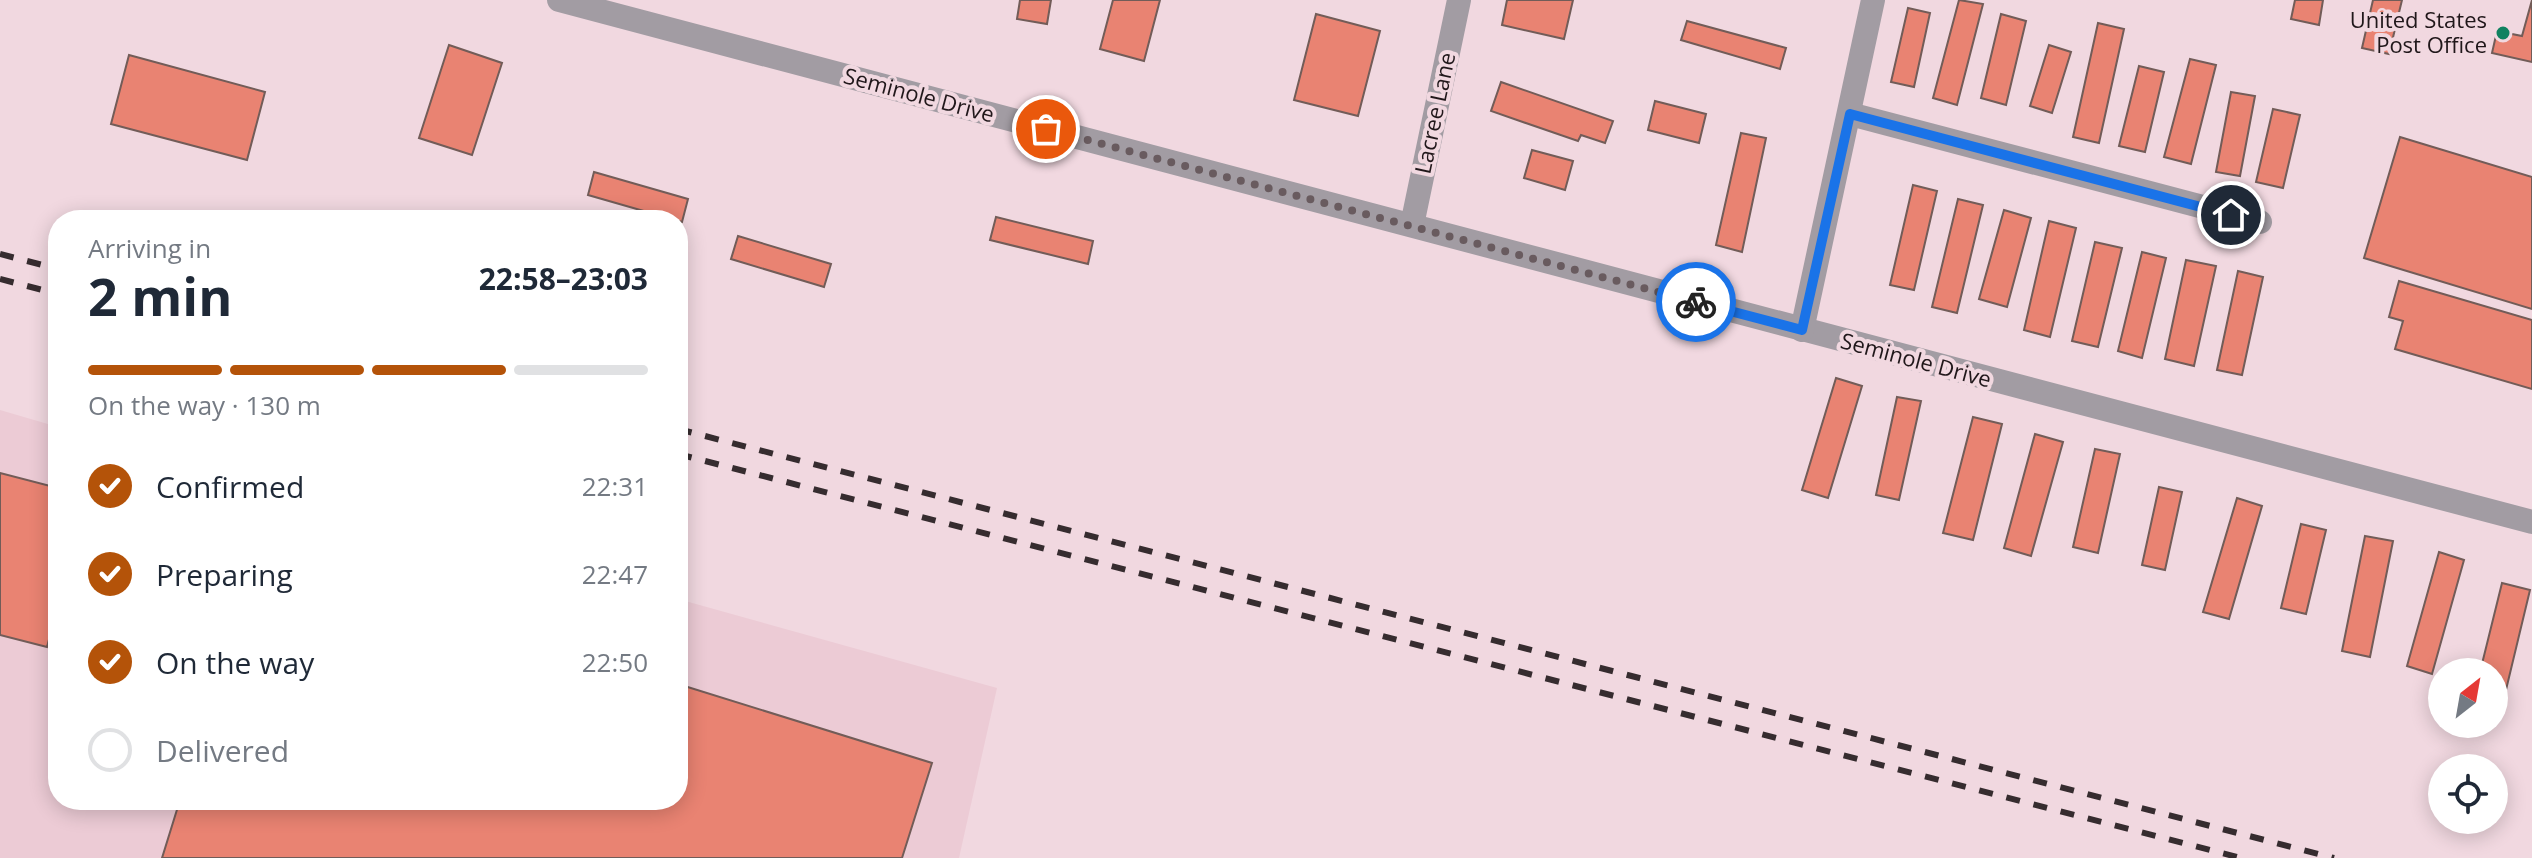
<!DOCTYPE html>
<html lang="en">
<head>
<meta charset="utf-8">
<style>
	:root { --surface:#fff; --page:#f2f2f3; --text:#1f2937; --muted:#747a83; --line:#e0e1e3; --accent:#b45309 }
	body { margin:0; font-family:"Open Sans",sans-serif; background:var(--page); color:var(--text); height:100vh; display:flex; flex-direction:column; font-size:30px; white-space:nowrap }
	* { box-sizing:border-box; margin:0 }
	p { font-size:26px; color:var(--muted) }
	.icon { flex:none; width:44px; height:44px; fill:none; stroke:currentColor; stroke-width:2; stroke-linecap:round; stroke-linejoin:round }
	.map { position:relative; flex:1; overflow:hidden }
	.panel { position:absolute; left:48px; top:210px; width:640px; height:600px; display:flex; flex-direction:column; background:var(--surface); border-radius:32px; box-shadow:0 4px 20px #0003 }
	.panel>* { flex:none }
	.needle { width:52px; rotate:31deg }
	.buttons { position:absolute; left:2428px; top:658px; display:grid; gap:16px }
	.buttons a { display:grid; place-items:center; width:80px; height:80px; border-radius:50%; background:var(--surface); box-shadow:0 4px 20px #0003; font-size:40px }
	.pin { position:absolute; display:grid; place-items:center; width:68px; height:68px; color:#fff; margin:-34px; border:4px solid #fff; border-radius:50%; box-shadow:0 2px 8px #0007 }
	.courier { position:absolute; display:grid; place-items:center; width:80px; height:80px; margin:-40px; border:6px solid #1a73e8; border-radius:50%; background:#fff; color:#222; box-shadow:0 2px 10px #0007 }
	.head em { font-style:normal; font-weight:700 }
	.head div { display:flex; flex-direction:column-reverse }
	.head { display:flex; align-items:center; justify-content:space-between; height:136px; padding:0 40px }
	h1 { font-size:52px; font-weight:700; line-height:60px }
	.bar { display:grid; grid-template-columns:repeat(4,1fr); gap:12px 8px; align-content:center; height:96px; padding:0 40px }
	.bar i { height:10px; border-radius:6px; background:var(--line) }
	.bar .current { background:var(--accent) }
	.bar p { grid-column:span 4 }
	ol { padding:0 40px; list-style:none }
	li { display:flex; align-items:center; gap:24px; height:88px }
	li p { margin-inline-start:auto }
	li .icon { padding:8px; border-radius:50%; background:var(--accent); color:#fff; stroke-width:4 }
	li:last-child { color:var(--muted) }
	li i { width:44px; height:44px; border:4px solid var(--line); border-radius:50% }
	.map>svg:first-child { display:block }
	.built { fill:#eccbd5 }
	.building { fill:#e98372; stroke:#725c58; stroke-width:2 }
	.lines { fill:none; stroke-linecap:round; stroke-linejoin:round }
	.minor { stroke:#a29ca3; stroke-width:24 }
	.rail { stroke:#362c2f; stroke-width:6; stroke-dasharray:14 14; stroke-linecap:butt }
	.done { stroke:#695b5f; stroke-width:8; stroke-dasharray:0 14.4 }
	.route { stroke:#1a73e8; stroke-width:10 }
	.poi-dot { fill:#108260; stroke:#f1d8e0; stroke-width:3 }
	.labels { text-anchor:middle; stroke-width:8; stroke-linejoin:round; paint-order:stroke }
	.poi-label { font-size:22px; fill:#20171a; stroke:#f1d8e0; text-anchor:end }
	.street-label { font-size:22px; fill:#20171a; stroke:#f1d8e0 }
</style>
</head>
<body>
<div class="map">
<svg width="2532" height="858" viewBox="0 0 2532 858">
	<rect width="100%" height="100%" fill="#f1d8e0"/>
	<path class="built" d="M0,410L58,427V800H678V599L997,688L959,858H0Z"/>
	<g class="building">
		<path d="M1020,0H1051L1047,24L1017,19Z"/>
		<path d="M1113,0H1160L1144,61L1100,49Z"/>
		<path d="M1507,0H1573L1564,39L1502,25Z"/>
		<path d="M1959,0L1983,4L1957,105L1933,98Z"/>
		<path d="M2295,0H2323L2319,25L2291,19Z"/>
		<path d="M2373,0H2402L2389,54L2362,48Z"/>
		<path d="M2532,0V62L2492,53L2497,31L2522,36Z"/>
		<path d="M1908,8L1930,13L1914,87L1891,82Z"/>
		<path d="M1316,14L1380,31L1358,116L1294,100Z"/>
		<path d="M2001,14L2026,21L2006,105L1981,98Z"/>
		<path d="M1687,21L1786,48L1780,69L1681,40Z"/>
		<path d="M2098,23L2124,29L2099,143L2073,137Z"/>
		<path d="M449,45L502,63L472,155L419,138Z"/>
		<path d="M2049,45L2071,52L2052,113L2030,106Z"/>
		<path d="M129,55L265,92L247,160L111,124Z"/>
		<path d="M2190,59L2216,65L2191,164L2164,157Z"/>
		<path d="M2139,66L2164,72L2145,152L2119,146Z"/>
		<path d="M1501,82L1613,121L1605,143L1581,135L1578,141L1491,111Z"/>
		<path d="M2231,92L2255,96L2240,176L2216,172Z"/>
		<path d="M1655,101L1706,114L1699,143L1648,130Z"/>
		<path d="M2273,109L2300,115L2283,188L2256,182Z"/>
		<path d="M1741,133L1766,138L1742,252L1716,245Z"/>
		<path d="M2400,137L2532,177V309L2364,258Z"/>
		<path d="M1532,150L1573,161L1565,190L1524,178Z"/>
		<path d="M594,172L688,199L682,222L588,195Z"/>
		<path d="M1913,185L1937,191L1914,290L1890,285Z"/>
		<path d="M1958,199L1983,205L1957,313L1932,307Z"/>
		<path d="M2004,210L2031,218L2007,307L1979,299Z"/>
		<path d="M996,217L1093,241L1088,264L990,240Z"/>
		<path d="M2049,221L2076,228L2050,337L2024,330Z"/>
		<path d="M738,236L831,264L824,287L731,259Z"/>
		<path d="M2095,242L2122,248L2098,347L2072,341Z"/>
		<path d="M2142,252L2166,258L2142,358L2118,351Z"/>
		<path d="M2186,260L2216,266L2194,366L2165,359Z"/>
		<path d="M2238,271L2263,277L2242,375L2217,370Z"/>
		<path d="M2399,281L2532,320V389L2395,349L2403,321L2389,317Z"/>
		<path d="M1836,378L1862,386L1828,498L1802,490Z"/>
		<path d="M1897,397L1921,401L1899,500L1876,495Z"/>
		<path d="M1973,417L2002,424L1973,540L1943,533Z"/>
		<path d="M2035,434L2063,442L2031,556L2004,548Z"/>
		<path d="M2095,449L2120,454L2098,553L2073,547Z"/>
		<path d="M0,473L58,488V605L47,647L0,635Z"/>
		<path d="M2159,487L2182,492L2165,570L2142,565Z"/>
		<path d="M2237,498L2262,506L2229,619L2203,612Z"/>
		<path d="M2301,524L2326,530L2306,614L2281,608Z"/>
		<path d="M2365,536L2393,541L2370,657L2342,651Z"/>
		<path d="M2439,552L2464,560L2432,674L2407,666Z"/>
		<path d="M2502,583L2530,590L2505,694L2494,691V672H2480Z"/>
		<path d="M678,684L932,763L902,858H162L180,800H678Z"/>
	</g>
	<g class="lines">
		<g class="minor">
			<path d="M559,0L2532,522"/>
			<path d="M1850,114L2260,222"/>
			<path d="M1412,225L1459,0"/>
			<path d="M1802,330L1873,0"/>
		</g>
		<g class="rail">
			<path d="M0,254L58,269"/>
			<path d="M0,279L58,294"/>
			<path d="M678,429L2334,858"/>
			<path d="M678,454L2241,858"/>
		</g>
	</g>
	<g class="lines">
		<path class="done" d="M1046,129L1696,302"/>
		<path class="route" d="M1696,302L1802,330L1850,114L2231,215"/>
	</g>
	<circle class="poi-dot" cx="2503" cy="33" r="8"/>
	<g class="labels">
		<g class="poi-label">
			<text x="2487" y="28">United States<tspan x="2487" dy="25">Post Office</tspan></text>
		</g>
		<g class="street-label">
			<text transform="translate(919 95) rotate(15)" y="8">Seminole Drive</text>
			<text transform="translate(1435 113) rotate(-78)" y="8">Lacree Lane</text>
			<text transform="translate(1916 360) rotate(15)" y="8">Seminole Drive</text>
		</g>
	</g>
</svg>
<div class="buttons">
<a><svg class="needle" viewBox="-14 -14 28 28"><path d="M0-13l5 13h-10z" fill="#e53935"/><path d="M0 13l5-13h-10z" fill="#747a83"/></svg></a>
<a><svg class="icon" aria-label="locate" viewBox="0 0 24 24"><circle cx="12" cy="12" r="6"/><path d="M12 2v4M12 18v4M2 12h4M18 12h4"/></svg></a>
</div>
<div class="pin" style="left:1046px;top:129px;background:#ea580c"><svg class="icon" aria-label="bag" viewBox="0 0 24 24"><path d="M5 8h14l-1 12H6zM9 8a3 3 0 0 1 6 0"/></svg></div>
<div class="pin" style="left:2231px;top:215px;background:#1f2937"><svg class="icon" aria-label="home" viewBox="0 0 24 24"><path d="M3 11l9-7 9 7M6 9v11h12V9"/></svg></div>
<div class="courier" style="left:1696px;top:302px"><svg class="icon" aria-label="bike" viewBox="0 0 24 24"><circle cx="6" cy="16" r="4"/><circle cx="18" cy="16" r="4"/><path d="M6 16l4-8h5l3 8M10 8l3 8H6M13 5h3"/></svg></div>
<section class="panel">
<div class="head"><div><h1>2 min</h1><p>Arriving in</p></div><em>22:58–23:03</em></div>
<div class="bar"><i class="current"></i><i class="current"></i><i class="current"></i><i></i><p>On the way · 130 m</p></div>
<ol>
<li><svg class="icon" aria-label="check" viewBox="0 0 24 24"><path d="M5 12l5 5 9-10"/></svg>Confirmed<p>22:31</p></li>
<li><svg class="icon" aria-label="check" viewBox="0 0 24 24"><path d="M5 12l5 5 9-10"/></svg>Preparing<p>22:47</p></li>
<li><svg class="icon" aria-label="check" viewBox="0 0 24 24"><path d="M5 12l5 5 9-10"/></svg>On the way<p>22:50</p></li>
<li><i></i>Delivered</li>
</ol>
</section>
</div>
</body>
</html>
